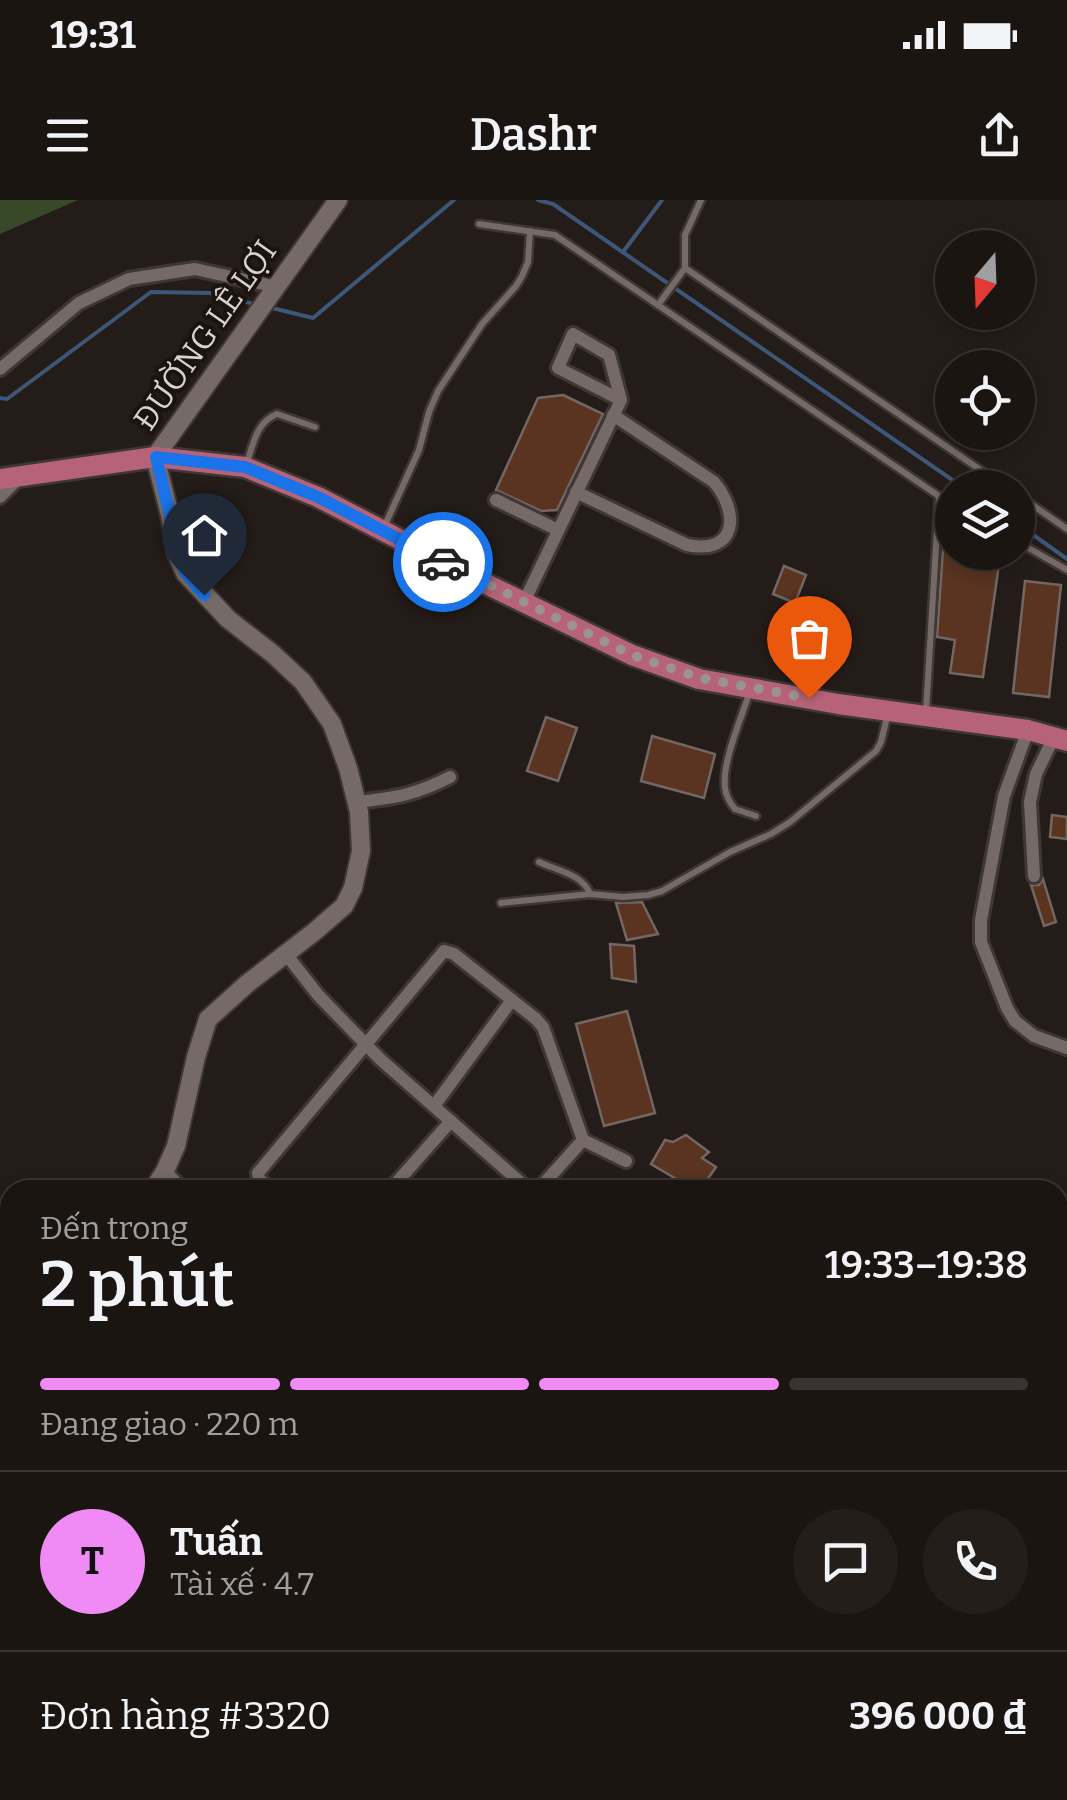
<!DOCTYPE html>
<html lang="vi">
<head>
<meta charset="utf-8">
<style>
	:root { --surface:#1b1512; --page:#241e1b; --text:#f1f3f6; --muted:#a09f9f; --line:#393432; --accent:#f08bf5 }
	body { margin:0; font-family:Bitter,serif; background:var(--page); color:var(--text); height:100vh; display:flex; flex-direction:column; font-size:38px; white-space:nowrap }
	* { box-sizing:border-box; margin:0 }
	p { font-size:32px; color:var(--muted) }
	.icon { flex:none; width:55px; height:55px; fill:none; stroke:currentColor; stroke-width:2; stroke-linecap:round; stroke-linejoin:round }
	.map { position:relative; flex:1; overflow:hidden }
	.drawer { position:absolute; left:0px; top:980px; width:1068px; height:620px; display:flex; flex-direction:column; background:var(--surface); border-radius:30px 30px 0 0; box-shadow:0 5px 15px #0003,0 0 0 2px var(--line) }
	.drawer>* { flex:none }
	.needle { width:65px; rotate:199deg }
	.controls { position:absolute; left:935px; top:30px; display:grid; gap:20px }
	.controls a { display:grid; place-items:center; width:100px; height:100px; border-radius:50%; background:var(--surface); box-shadow:0 5px 15px #0003,0 0 0 2px var(--line); font-size:50px }
	.pin { position:absolute; display:grid; place-items:center; width:85px; height:85px; color:#fff; margin:-102px -42px; border-radius:50% 50% 50% 0; rotate:-45deg; box-shadow:0 0 10px #0007 }
	.pin .icon { rotate:45deg }
	.courier { position:absolute; display:grid; place-items:center; width:100px; height:100px; margin:-50px; border:8px solid #1a73e8; border-radius:50%; background:#fff; color:#222; box-shadow:0 2px 12px #0007 }
	.head em { font-style:normal; font-weight:600 }
	.head div { display:flex; flex-direction:column-reverse }
	.head { display:flex; align-items:center; justify-content:space-between; height:170px; padding:0 40px }
	h1 { font-size:65px; font-weight:600; line-height:75px }
	.bar { display:grid; grid-template-columns:repeat(4,1fr); gap:15px 10px; align-content:center; height:120px; padding:0 40px }
	.bar i { height:12px; border-radius:8px; background:var(--line) }
	.bar .on { background:var(--accent) }
	.bar p { grid-column:span 4 }
	.line { display:flex; align-items:center; gap:25px; padding:0 40px; border-top:2px solid var(--line) }
	.line div { flex:1 }
	.round { display:grid; place-items:center; flex:none; width:105px; height:105px; border-radius:52px; background:var(--page) }
	.status { display:flex; justify-content:space-between; align-items:center; height:70px; padding:0 50px; background:var(--surface); direction:ltr }
	.status svg { height:28px; fill:currentColor }
	header { display:flex; justify-content:space-between; align-items:center; height:130px; padding:0 40px; background:var(--surface); font-size:45px; font-weight:600 }
	.map>svg:first-child { display:block }
	.green { fill:#374929 }
	.lines { fill:none; stroke-linecap:round; stroke-linejoin:round }
	.stream { stroke:#3c5778; stroke-width:4 }
	.building { fill:#5a3321; stroke:#726763; stroke-width:2.5 }
	.lane-casing { stroke:#3e3735; stroke-width:11 }
	.street-casing { stroke:#3e3735; stroke-width:18 }
	.secondary-casing { stroke:#3e3735; stroke-width:22 }
	.primary-casing { stroke:#3e3735; stroke-width:25 }
	.lane { stroke:#756a66; stroke-width:6 }
	.street { stroke:#756a66; stroke-width:12 }
	.secondary { stroke:#756a66; stroke-width:18 }
	.primary { stroke:#b66378; stroke-width:20 }
	.done { stroke:#9a9390; stroke-width:10; stroke-dasharray:0 18 }
	.route { stroke:#1a73e8; stroke-width:12 }
	.labels { text-anchor:middle; stroke-width:8; stroke-linejoin:round; paint-order:stroke }
	.street-label { font-size:32px; fill:#d9d3d0; stroke:#1b130f }
</style>
</head>
<body>
<div class="status"><b>19:31</b><svg viewBox="0 0 49 12"><path d="M0 12V9h3v3zM5 12V6h3v6zM10 12V3h3v9zM15 12V0h3v12zM26 1h20v11H26zM47 4h2v5h-2z"/></svg></div>
<header><svg class="icon" aria-label="menu" viewBox="0 0 24 24"><path d="M4 6h16M4 12h16M4 18h16"/></svg>Dashr<svg class="icon" aria-label="share" viewBox="0 0 24 24"><path d="M12 15V3M7 8l5-5 5 5M5 13v7h14v-7"/></svg></header>
<div class="map">
<svg width="1067" height="1600" viewBox="0 0 1067 1600">
	<rect width="100%" height="100%" fill="#241c18"/>
	<path class="green" d="M0,0H78L0,34Z"/>
	<g class="lines">
		<g class="stream">
			<path d="M538,0L553,4L964,288"/>
			<path d="M623,52L662,0"/>
			<path d="M268,107L313,118L454,0"/>
			<path d="M0,198L7,199L151,92L210,93L258,105"/>
			<path d="M1018,324L1067,359"/>
		</g>
	</g>
	<g class="building">
		<path d="M563,195L603,214L557,310L541,311L496,290L538,198Z"/>
		<path d="M943,349L952,351V352L1000,357L983,477L950,473L955,440L937,437Z"/>
		<path d="M784,366L806,375L795,403L773,394Z"/>
		<path d="M1025,381L1061,385L1049,497L1013,493Z"/>
		<path d="M546,517L577,528L558,581L527,571Z"/>
		<path d="M652,536L715,554L704,598L641,581Z"/>
		<path d="M1052,615L1067,617V639L1050,637Z"/>
		<path d="M1043,679L1056,722L1044,726L1031,685H1039Z"/>
		<path d="M642,702L658,734L627,740L616,703Z"/>
		<path d="M610,744L634,746L636,782L612,778Z"/>
		<path d="M627,811L655,913L604,926L576,824Z"/>
		<path d="M686,935L709,952L702,958L716,967L700,990H695L651,964L665,940L673,942Z"/>
	</g>
	<g class="lines">
		<g class="lane-casing">
			<g id="lane">
				<path d="M701,0L685,35V68L1007,288"/>
				<path d="M479,24L555,35L952,305"/>
				<path d="M658,105L685,68"/>
				<path d="M246,266C253,245 256,222 277,214L315,227"/>
				<path d="M1018,295L1067,329"/>
				<path d="M385,325L419,250L429,212L438,191L482,124L516,86L522,76L528,62L530,31"/>
				<path d="M1018,342L1067,370"/>
				<path d="M749,494C741,519 722,562 725,588C726,596 730,603 735,609L756,616"/>
				<path d="M926,511L939,297"/>
				<path d="M539,662C556,670 584,675 590,694"/>
				<path d="M501,703L590,694L623,697L648,695L662,691L730,652L771,634L790,622L876,551L881,542L887,517"/>
			</g>
		</g>
		<g class="street-casing">
			<g id="street">
				<path d="M0,169L79,103L129,79L195,69L277,87"/>
				<path d="M576,292L687,345C737,355 740,313 714,282L613,215"/>
				<path d="M0,297L19,278"/>
				<path d="M496,300L558,330"/>
				<path d="M524,402L621,200L609,155L573,134L558,168L621,200"/>
				<path d="M1028,530L1004,596L981,720V742L1007,808L1015,821L1034,836L1067,848"/>
				<path d="M356,602C395,598 415,595 450,577"/>
				<path d="M1034,676L1030,602L1036,574L1054,537"/>
				<path d="M286,754L318,795L380,859L529,990"/>
				<path d="M434,906L512,800"/>
				<path d="M165,971L183,990"/>
				<path d="M271,990L259,979L258,973L444,751L454,754L536,819L543,827L583,940L626,961"/>
				<path d="M390,990L451,921"/>
				<path d="M538,990L583,940"/>
				<path d="M0,1111L10,1109"/>
				<path d="M1058,1407L1067,1410"/>
			</g>
		</g>
		<g class="secondary-casing">
			<g id="secondary">
				<path d="M153,990L165,971L176,946L196,857L208,819L248,783L314,732L344,706L353,688L361,651L359,612L348,568L332,524L303,482L273,454L228,419L185,373L176,352L170,315L155,257L338,0"/>
				<path d="M0,1198L10,1170"/>
			</g>
		</g>
		<g class="primary-casing">
			<path id="primary" d="M0,279L155,257L245,267L318,297L476,379L632,455L699,479L838,504L1028,530L1067,541"/>
		</g>
		<use href="#lane" class="lane"/>
		<use href="#street" class="street"/>
		<use href="#secondary" class="secondary"/>
		<use href="#primary" class="primary"/>
	</g>
	<g class="lines">
		<path class="done" d="M443,362L632,455L700,478L809,498"/>
		<path class="route" d="M204,395L185,372L176,352L170,315L156,257L245,267L318,297L443,362"/>
	</g>
	<g class="labels">
		<g class="street-label">
			<text transform="translate(205 135) rotate(-55)" y="11">ĐƯỜNG LÊ LỢI</text>
		</g>
	</g>
</svg>
<div class="controls">
<a><svg class="needle" viewBox="-14 -14 28 28"><path d="M0-13l5 13h-10z" fill="#e53935"/><path d="M0 13l5-13h-10z" fill="#a09f9f"/></svg></a>
<a><svg class="icon" aria-label="locate" viewBox="0 0 24 24"><circle cx="12" cy="12" r="6"/><path d="M12 2v4M12 18v4M2 12h4M18 12h4"/></svg></a>
<a><svg class="icon" aria-label="layers" viewBox="0 0 24 24"><path d="M12 4l9 5-9 5-9-5zM3 14l9 5 9-5"/></svg></a>
</div>
<div class="pin" style="left:809px;top:498px;background:#ea580c"><svg class="icon" aria-label="bag" viewBox="0 0 24 24"><path d="M5 8h14l-1 12H6zM9 8a3 3 0 0 1 6 0"/></svg></div>
<div class="pin" style="left:204px;top:395px;background:#1f2937"><svg class="icon" aria-label="home" viewBox="0 0 24 24"><path d="M3 11l9-7 9 7M6 9v11h12V9"/></svg></div>
<div class="courier" style="left:443px;top:362px"><svg class="icon" aria-label="car" viewBox="0 0 24 24"><path d="M5 17H2v-5l4-1 3-4h7l3 4 3 1v5h-3M9 17h6M6 11h13"/><circle cx="7" cy="17" r="2"/><circle cx="17" cy="17" r="2"/></svg></div>
<section class="drawer">
<div class="head"><div><h1>2 phút</h1><p>Đến trong</p></div><em>19:33–19:38</em></div>
<div class="bar"><i class="on"></i><i class="on"></i><i class="on"></i><i></i><p>Đang giao · 220 m</p></div>
<div class="line" style="height:180px"><b class="round" style="background:var(--accent);color:#111">T</b><div><b>Tuấn</b><p>Tài xế · 4.7</p></div><a class="round"><svg class="icon" aria-label="chat" viewBox="0 0 24 24"><path d="M4 5h16v11H9l-5 4z"/></svg></a><a class="round"><svg class="icon" aria-label="phone" viewBox="0 0 24 24"><path d="M5 4h4l2 5-3 2q2 4 5 5l2-3 5 2v4C11 20 4 13 5 4z"/></svg></a></div>
<div class="line" style="height:130px"><div>Đơn hàng #3320</div><b>396 000 ₫</b></div>
</section>
</div>
</body>
</html>
